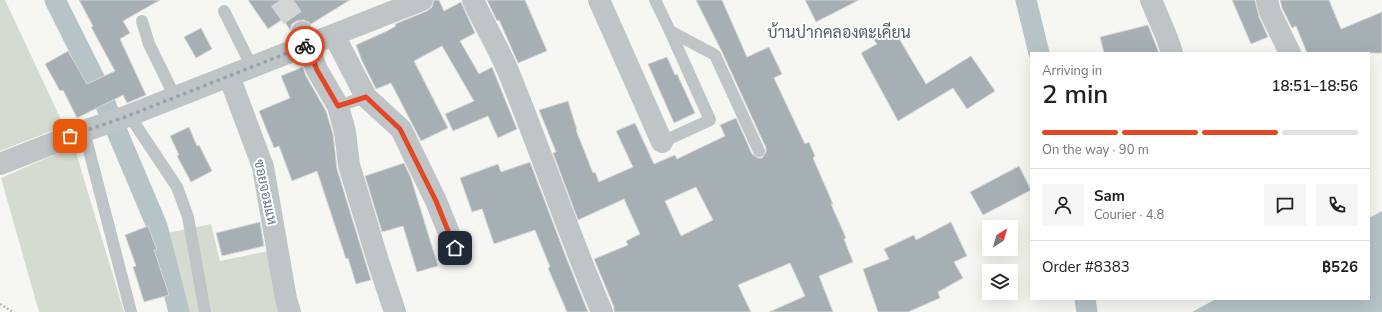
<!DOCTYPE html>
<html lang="en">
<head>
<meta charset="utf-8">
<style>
	:root { --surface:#fff; --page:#f6f6f6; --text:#222; --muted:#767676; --line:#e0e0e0; --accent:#e34826 }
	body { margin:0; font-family:"Nunito Sans",Sarabun,sans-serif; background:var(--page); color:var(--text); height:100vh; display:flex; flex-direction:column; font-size:15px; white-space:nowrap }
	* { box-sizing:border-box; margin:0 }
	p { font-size:13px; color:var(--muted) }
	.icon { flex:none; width:22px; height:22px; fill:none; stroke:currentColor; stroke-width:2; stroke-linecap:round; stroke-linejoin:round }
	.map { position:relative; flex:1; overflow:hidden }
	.panel { position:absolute; left:1030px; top:52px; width:340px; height:248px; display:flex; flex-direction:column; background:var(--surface); border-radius:0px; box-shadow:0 4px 16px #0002 }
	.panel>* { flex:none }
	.needle { width:26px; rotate:37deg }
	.tools { position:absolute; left:982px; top:220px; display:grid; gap:8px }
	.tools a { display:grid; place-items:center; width:36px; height:36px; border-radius:0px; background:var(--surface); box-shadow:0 4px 16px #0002; font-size:20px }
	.pin { position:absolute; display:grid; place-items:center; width:34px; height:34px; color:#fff; margin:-17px; border-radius:8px; box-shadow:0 2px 6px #0006 }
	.courier { position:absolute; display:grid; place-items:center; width:40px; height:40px; margin:-20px; border:3px solid #e34826; border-radius:50%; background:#fff; color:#222; box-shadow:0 1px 5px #0007 }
	.summary em { font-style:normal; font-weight:600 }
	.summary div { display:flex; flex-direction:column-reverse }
	.summary { display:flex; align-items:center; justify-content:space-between; height:68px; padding:0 12px }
	h1 { font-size:26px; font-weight:600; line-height:30px }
	.bar { display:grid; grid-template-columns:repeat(4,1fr); gap:6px 4px; align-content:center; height:48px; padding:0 12px }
	.bar i { height:5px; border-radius:3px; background:var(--line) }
	.bar .active { background:var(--accent) }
	.bar p { grid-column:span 4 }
	.line { display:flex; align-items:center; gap:10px; padding:0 12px; border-top:1px solid var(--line) }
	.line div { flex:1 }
	.round { display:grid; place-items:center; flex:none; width:42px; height:42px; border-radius:0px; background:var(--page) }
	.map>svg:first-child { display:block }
	.green { fill:#d6dbd2 }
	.water { fill:#b6c4c7 }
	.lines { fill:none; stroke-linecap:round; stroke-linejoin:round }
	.canal { stroke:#b6c4c7; stroke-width:21 }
	.building { fill:#a6afb4; stroke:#d8d8d5; fill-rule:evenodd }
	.street-tunnel { stroke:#d2d6d7; stroke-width:22; stroke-dasharray:22 11; stroke-linecap:butt }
	.path { stroke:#b7bbbe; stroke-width:2.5; stroke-dasharray:2 2; stroke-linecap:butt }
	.lane { stroke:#bfc4c7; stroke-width:12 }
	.street { stroke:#bfc4c7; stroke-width:22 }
	.done { stroke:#98a4ab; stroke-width:4; stroke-dasharray:0 7.2 }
	.route { stroke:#e34826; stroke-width:5 }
	.labels { text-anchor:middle; stroke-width:4; stroke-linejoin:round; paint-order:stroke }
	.street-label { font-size:14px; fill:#657884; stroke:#fff }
	.quarter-label { font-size:16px; fill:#536069; stroke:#fff }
</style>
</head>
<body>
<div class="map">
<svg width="1382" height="312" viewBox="0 0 1382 312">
	<rect width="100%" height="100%" fill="#f6f6f3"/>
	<g class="green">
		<path d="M0,0H5L64,126L0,151Z"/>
		<path d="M74,146L124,312H39L1,178Z"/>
		<path d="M211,224L220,261L273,250L284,312H187L167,233Z"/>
	</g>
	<path class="water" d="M1382,211V312H1192L1216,299H1369V218Z"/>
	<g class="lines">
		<g class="canal">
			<path d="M55,0L96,82L157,226L179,312"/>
			<path d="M1026,0L1039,53"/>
			<path d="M1085,299L1087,312"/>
		</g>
	</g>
	<g class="building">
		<path d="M79,0H160L123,21L130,33L120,39L146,95L127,103L123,95L77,118L63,90L60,91L45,64L68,51L87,84L115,71L91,27L93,26Z"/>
		<path d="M248,0H350L311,24L304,20L297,21L292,24L290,30L283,19L268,29Z"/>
		<path d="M434,0H439L444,11L461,2L475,33L460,41L479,74L492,67L517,129L498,138L488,116L453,131L445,114L474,101L442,46L414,61L448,128L421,141L391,83L376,89L362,61L356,45L387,31L396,26L395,24L427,11L432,7Z"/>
		<path d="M487,0H525L547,51L518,63L499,20L497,21Z"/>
		<path d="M696,0H722L747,57L769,47L782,74L774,78L805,144L809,142L815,156L813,158L833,204H831L846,238L844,239L853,262L819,276L833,312H769L805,296L790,263L738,285L751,312H614V307L594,259L628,245L626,241L640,234L624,199L578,220L553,153L556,152L539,110L568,101L577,130H576L593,173L595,172L599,182L633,167L616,131L635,123L654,164L675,155L677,159L725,136L720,125L736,118L752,154L758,158H762L766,152V148L722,52ZM696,187L713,220L681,236L665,201Z"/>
		<path d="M805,0H859L816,22Z"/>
		<path d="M1232,0H1255L1259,17L1268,37L1251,44Z"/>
		<path d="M1280,0H1329L1341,29L1382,12V53H1307L1296,26L1292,28L1282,8Z"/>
		<path d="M891,25L926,84L971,56L995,91L967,109L953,88L898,121L861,53L877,44L872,37Z"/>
		<path d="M1148,25L1159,53H1104L1100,37Z"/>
		<path d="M201,28L212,49L196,58L184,37Z"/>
		<path d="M667,57L675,75L677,74L695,113L674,123L648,64Z"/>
		<path d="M303,67L306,76L326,111L333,134L337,169L371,280L356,284L348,258L346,259L317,171L292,181L279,146L274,148L259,111L290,98L281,76Z"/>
		<path d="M189,127L197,146L199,145L212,171L191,182L177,156L179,155L170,136Z"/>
		<path d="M530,162L566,257L588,312H567L548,268L550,267L535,230L494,244L482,209L472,212L460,178L498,164L501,172Z"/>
		<path d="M404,163L411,178L438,266L417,272L403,226L382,232L365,176Z"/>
		<path d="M1019,166L1031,190L983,215L970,192Z"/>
		<path d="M260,222L264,246L222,256L216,233Z"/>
		<path d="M951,222L967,256L954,262L963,278L938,292L940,298L908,312H878L863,269L889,259L884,249L914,235L916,240Z"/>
		<path d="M148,226L157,250H154L169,295L144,302L133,267L136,266L125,235Z"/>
	</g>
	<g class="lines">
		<path class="street-tunnel" d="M280,0L302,31"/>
		<path class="path" d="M0,304L13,312"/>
		<g class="lane">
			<path d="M655,0L670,31L715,55L759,151"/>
			<path d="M224,11L252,67"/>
			<path d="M142,21L149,44L175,97"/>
			<path d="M338,106L366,97"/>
			<path d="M129,115L177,187L188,217L205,312"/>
			<path d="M84,131L131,312"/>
			<path d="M662,142L710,120L670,31"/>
		</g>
		<g class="street">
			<path d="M473,0C484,24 498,47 508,71C541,151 568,233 602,312"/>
			<path d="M599,0L662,142"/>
			<path d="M1151,0L1167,38L1172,53"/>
			<path d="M1267,0L1270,12L1290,53"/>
			<path d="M302,32L317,70L338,106L345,132L349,165L378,261L395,312"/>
			<path d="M334,35L366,97L401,129L436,201L455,248"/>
			<path d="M229,76L263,167L286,299L290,312"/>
			<path d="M0,164L84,131L125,117L422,0"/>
		</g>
	</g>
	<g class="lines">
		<path class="done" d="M70,136L125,117L305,46"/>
		<path class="route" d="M305,46L307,45L317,70L338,106L366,97L400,129L436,201L455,248"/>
	</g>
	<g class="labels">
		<g class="street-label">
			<text transform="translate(266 192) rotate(78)" y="5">ซอยจอมแห</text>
		</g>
		<g class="quarter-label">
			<text x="839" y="38">บ้านปากคลองตะเคียน</text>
		</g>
	</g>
</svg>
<div class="tools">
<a><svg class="needle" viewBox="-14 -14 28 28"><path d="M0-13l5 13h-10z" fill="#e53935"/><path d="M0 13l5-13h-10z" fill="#767676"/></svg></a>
<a><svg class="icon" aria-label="layers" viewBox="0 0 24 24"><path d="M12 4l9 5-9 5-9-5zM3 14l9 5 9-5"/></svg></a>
</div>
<div class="pin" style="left:70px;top:136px;background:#ea580c"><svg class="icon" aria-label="bag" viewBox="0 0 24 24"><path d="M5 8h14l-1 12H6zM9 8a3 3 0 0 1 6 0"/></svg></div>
<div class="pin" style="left:455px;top:248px;background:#1f2937"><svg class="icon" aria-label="home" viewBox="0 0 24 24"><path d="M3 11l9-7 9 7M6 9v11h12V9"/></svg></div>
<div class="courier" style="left:305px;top:46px"><svg class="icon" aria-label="bike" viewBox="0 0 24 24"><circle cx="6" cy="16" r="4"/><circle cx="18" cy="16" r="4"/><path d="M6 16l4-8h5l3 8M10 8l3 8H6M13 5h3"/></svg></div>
<section class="panel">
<div class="summary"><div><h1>2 min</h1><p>Arriving in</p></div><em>18:51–18:56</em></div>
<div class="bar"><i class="active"></i><i class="active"></i><i class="active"></i><i></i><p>On the way · 90 m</p></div>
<div class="line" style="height:72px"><a class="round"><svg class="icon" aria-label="person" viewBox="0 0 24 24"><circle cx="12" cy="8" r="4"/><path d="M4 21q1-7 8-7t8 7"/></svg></a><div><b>Sam</b><p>Courier · 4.8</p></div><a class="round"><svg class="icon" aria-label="chat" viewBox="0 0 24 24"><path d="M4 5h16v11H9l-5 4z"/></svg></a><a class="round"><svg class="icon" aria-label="phone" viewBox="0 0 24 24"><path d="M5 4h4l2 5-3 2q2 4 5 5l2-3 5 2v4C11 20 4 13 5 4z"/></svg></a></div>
<div class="line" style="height:52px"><div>Order #8383</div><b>฿526</b></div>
</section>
</div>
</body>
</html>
